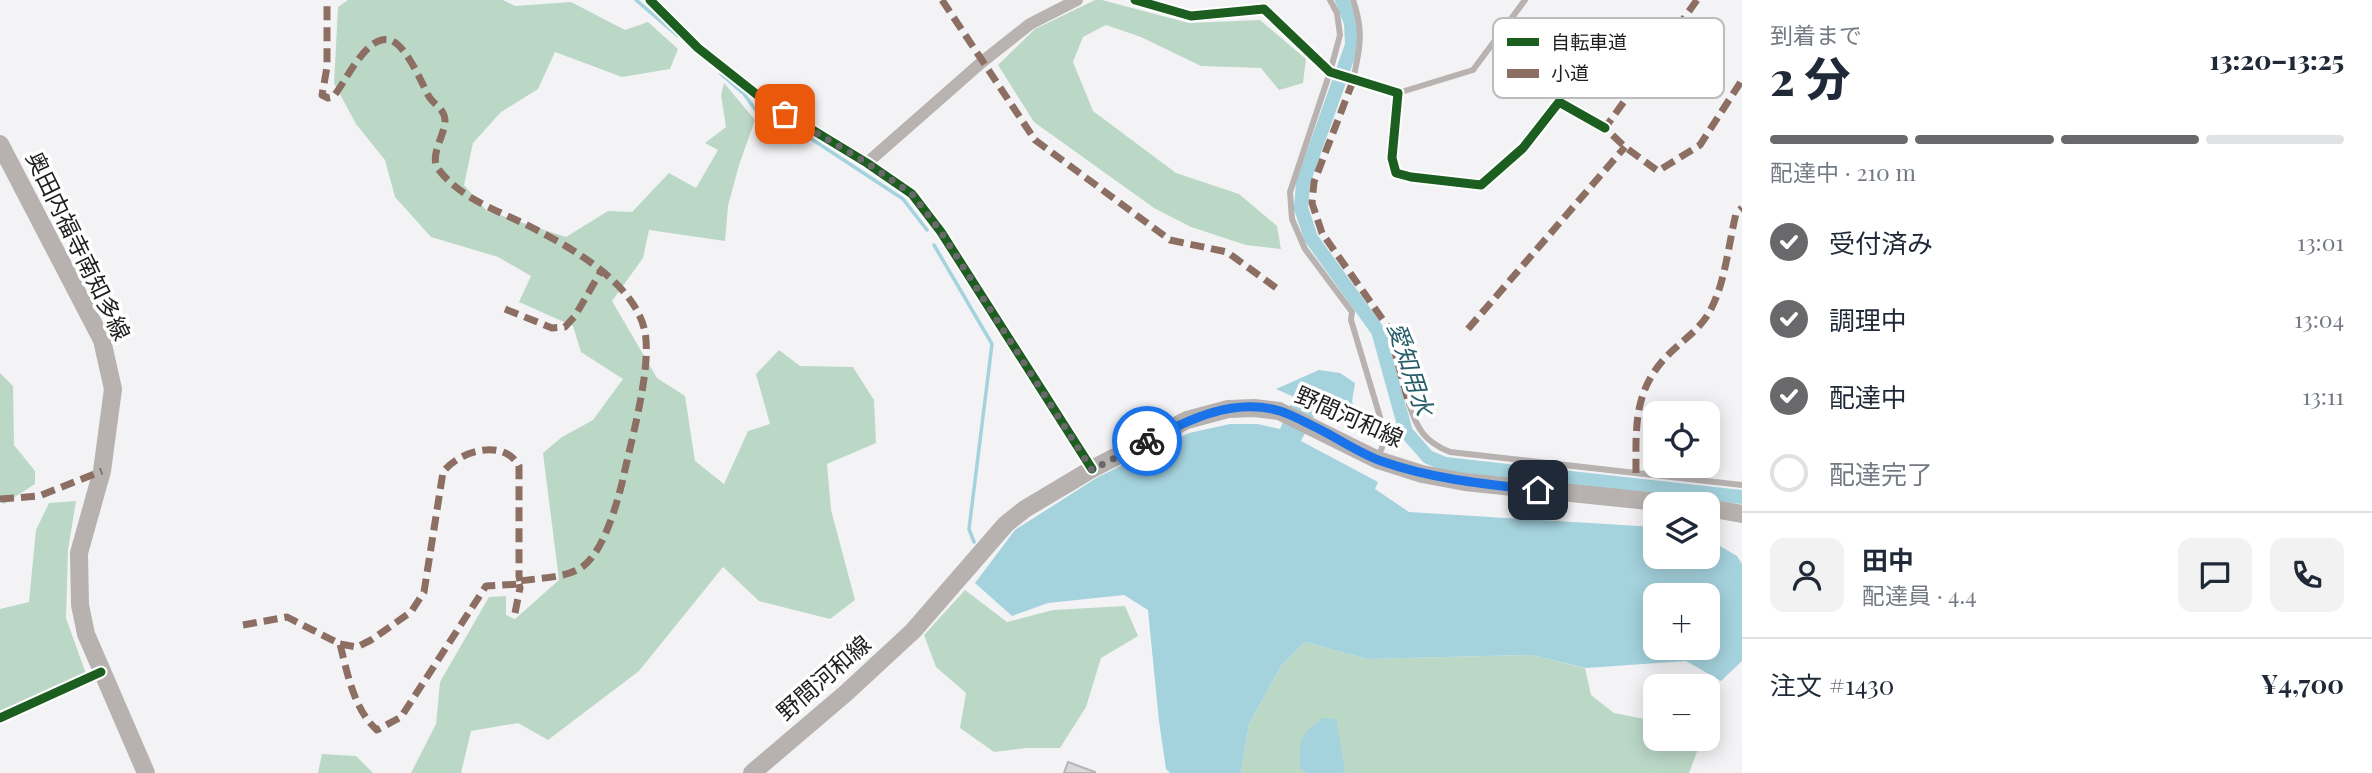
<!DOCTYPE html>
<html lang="ja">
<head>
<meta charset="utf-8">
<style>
	:root { --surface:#fff; --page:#f2f2f3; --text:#1f2937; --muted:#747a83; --line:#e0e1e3; --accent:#69696b }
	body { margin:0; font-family:"Playfair Display","Noto Sans JP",serif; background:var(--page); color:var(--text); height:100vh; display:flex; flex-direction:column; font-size:26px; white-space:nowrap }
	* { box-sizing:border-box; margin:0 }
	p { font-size:23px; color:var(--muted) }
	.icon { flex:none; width:38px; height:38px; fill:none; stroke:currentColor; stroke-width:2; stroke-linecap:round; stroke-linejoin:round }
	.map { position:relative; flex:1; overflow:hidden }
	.panel { display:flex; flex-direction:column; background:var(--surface); width:630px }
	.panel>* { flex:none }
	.fabs { position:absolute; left:1643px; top:401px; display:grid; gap:14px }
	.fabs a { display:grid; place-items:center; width:77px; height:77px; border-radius:14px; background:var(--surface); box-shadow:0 4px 18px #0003; font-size:35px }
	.pin { position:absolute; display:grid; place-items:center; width:60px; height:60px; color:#fff; margin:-30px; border-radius:14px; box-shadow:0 4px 10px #0006 }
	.courier { position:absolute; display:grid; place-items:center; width:70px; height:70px; margin:-35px; border:5px solid #1a73e8; border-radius:50%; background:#fff; color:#222; box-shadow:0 2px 9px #0007 }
	.headline em { font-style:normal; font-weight:800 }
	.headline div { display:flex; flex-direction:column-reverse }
	.headline { display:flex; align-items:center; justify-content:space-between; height:119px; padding:0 28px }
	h1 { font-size:46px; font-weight:800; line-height:52px }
	.bar { display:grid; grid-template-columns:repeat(4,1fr); gap:10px 7px; align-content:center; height:84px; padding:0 28px }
	.bar i { height:9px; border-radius:5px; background:var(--line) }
	.bar .current { background:var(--accent) }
	.bar p { grid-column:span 4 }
	.line { display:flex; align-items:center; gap:18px; padding:0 28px; border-top:2px solid var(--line) }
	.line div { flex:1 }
	.round { display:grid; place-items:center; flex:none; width:74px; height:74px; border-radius:14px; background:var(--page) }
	ol { padding:0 28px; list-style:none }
	li { display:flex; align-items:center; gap:21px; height:77px }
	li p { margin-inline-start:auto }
	li .icon { padding:7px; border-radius:50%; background:var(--accent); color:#fff; stroke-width:4 }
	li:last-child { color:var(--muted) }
	li i { width:38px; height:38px; border:4px solid var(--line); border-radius:50% }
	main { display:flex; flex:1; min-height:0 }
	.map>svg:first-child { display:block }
	.forest { fill:#bbd8c7 }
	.water { fill:#a4d2dd; fill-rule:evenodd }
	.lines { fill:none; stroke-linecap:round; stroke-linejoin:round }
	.stream { stroke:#a4d2dd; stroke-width:3.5 }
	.canal { stroke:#a4d2dd; stroke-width:14 }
	.building { fill:#d8d8d9; stroke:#b6b6b8; stroke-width:2 }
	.lane { stroke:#b8b2b0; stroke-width:6 }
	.street { stroke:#b8b2b0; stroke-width:12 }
	.secondary { stroke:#b7b2af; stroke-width:18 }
	.quiet { stroke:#8d6e63; stroke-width:7; stroke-dasharray:14 7; stroke-linecap:butt }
	.cycleway-casing { stroke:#fff; stroke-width:13 }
	.cycleway { stroke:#1b5e20; stroke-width:9 }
	.done { stroke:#69696b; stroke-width:7; stroke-dasharray:0 12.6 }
	.route { stroke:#1a73e8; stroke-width:9 }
	.labels { text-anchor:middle; stroke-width:7; stroke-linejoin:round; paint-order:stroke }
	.street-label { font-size:23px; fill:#1f1f20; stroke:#fff }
	.water-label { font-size:24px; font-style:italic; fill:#265d69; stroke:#fff }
	.key { fill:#fff; stroke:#bcbcbc; stroke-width:2 }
	.key-label { font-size:19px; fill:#1f1f20 }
</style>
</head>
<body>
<main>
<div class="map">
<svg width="1742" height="773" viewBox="0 0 1742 773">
	<rect width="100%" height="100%" fill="#f3f3f5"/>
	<g class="forest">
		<path d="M348,0H503L515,6L571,2L625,30L648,22L678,49L670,69L622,77L555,52L538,89L501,112L473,143L464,185L487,211L566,237L608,211L632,212L669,173L696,188L718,150L705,143L726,127L721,95L724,83L755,120L739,165L728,206L725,241L649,230L643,258L612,301L657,378L685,396L695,461L724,484L748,431L770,424L756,374L779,350L800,366L853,367L874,400L876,443L827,464L831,510L855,600L830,619L759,601L723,567L639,671L548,740L518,723L471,731L461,773H411L436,724L440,682L489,597L506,596V615L515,619L559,580L543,453L562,437L593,420L623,379L581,352L573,326L519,302L531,276L498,257L431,237L395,197L385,160L356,124L334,83L338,7Z"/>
		<path d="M1095,0H1102L1189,23L1260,20L1306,59L1303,83L1279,90L1261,68L1201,66L1141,37L1106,25L1083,37L1073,62L1093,111L1176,173L1239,194L1277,226L1281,249L1246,245L1191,227L1154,208L1034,122L998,65L1035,29Z"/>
		<path d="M0,373L13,386L14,445L35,471V484L4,504L0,500Z"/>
		<path d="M76,501L68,550L66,618L86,674L0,711V609L29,602L36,530L49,503Z"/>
		<path d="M965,590L1007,622L1053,610L1125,606L1138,636L1101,658L1086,707L1060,748H1027L994,752L960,728L966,693L936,667L924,635Z"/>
		<path d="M1305,642L1367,659L1531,655L1585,668L1591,695L1614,713L1655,721L1656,738L1696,739L1701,741L1689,773H1343L1345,771L1300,767L1306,773H1241L1249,724L1281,666Z"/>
		<path d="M322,754L356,756L373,773H318Z"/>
	</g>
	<g class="water">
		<path d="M1319,370L1340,373L1355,383L1352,402L1366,433L1319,406L1301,441L1378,482L1375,489L1409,512L1655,527L1656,556H1708V539L1737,556L1742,564V661L1721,681L1686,661L1586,668L1531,655L1367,659L1305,642L1281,666L1249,724L1241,773H1170L1166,769L1159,721L1148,610L1124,595L1048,603L1012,616L975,583L1015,530L1098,477L1189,433L1230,424H1258L1280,429L1294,397L1276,389ZM1656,595H1708V648H1656Z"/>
		<path d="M1323,718L1336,719L1345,771L1343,773H1306L1300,768C1299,738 1299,736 1323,718Z"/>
	</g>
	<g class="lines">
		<g class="stream">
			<path d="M636,0L678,36"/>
			<path d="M721,74L744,94L763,120L801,132L903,199L927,230"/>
			<path d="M934,245L992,344L969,529L974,542"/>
		</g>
		<path class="canal" d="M1342,0L1351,23L1352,45L1303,183L1301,208L1311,238L1378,331L1406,432L1428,457L1445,464L1742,497"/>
	</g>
	<path class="building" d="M1068,762L1095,772V773H1064Z"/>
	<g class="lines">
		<g class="lane">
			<path d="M1330,0L1337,13L1340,35L1330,72L1290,192L1292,219L1305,249L1352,312L1351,320L1386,437L1378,458"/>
			<path d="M1353,80C1360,49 1364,31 1353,0"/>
			<path d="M1398,93L1473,70L1525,0"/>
			<path d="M1409,404C1417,429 1425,442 1450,452L1742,485"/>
		</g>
		<g class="street">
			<path d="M650,0L698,48L765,101L867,163L912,194L941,232L1092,469"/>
			<path d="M1135,0L1191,16L1264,9L1330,72L1398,93L1392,158L1396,173L1411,177L1481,185L1523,148L1559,102L1605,128"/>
			<path d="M867,163L982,62L1030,24L1077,0"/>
			<path d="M0,718L101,672"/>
		</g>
		<g class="secondary">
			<path d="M0,144L102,340L113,389L102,471L79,553L80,605L86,634L146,773"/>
			<path d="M1708,508L1742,514"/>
			<path d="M752,773L846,693L913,631L1006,524L1025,509L1092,469L1187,420L1228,409L1254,408L1279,411L1378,460L1422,474L1465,482L1677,504"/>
		</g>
		<g class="quiet">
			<path d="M942,0L1035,140L1170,240L1227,252L1279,290"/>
			<path d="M1697,0L1605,128L1625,147L1658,171L1700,145L1742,80"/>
			<path d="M1353,81L1314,182L1312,203L1322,233L1388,327L1409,404"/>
			<path d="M505,309L552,328L565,327L575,316L601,271"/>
			<path d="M1468,329L1625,147"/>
			<path d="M1636,473C1636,429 1633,392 1666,357C1680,342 1700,330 1710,311C1725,283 1728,248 1735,218L1736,213L1742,208"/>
			<path d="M0,499L39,496L102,471"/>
			<path d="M515,613L520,588L519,584"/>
			<path d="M243,625L287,617L340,644C347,672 354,710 377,730L401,717L486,586L519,584L520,581C539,578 561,578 577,570C601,560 616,507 622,483C630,445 652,369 645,332C635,281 565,244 523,223C493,209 460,197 439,170C428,157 445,136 445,120C444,107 433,105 428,95C421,81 406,45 390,40C366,34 346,82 333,97L328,98L322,95L327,67V0"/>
			<path d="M340,644L357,647L371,640L411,612L424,592L443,472C460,450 504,438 519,466V576L520,581"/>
		</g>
		<g class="cycleway-casing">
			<g id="cycleway">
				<path d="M650,0L698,48L765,101L867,163L912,194L941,232L1092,469"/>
				<path d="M1135,0L1191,16L1264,9L1330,72L1398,93L1392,158L1396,173L1411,177L1481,185L1523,148L1559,102L1605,128"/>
				<path d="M0,718L101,672"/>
			</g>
		</g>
		<use href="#cycleway" class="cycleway"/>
	</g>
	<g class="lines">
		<path class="done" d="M785,114L867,163L912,194L941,232L1092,470L1147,441"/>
		<path class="route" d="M1147,441C1188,420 1233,397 1280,411C1293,415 1306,423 1319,429C1339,439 1359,453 1381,461C1432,479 1484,484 1538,490"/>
	</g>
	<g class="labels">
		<g class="street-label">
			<text transform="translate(78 246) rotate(64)" y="8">奥田内福寺南知多線</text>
			<text transform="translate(1349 417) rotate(24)" y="8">野間河和線</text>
			<text transform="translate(824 678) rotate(-41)" y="8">野間河和線</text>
		</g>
		<g class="water-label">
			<text transform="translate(1410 369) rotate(72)" y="8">愛知用水</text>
		</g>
	</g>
	<rect x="1493" y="18" width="231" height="80" rx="10" class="key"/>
	<rect x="1507" y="38" width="32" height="8" fill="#1b5e20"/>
	<rect x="1507" y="69" width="32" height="9" fill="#8d6e63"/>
	<g class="key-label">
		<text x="1551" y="49">自転車道</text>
		<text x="1551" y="80">小道</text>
	</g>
</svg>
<div class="fabs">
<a><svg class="icon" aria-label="locate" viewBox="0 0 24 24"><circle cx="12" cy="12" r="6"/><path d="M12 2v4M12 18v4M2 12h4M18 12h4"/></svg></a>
<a><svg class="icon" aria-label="layers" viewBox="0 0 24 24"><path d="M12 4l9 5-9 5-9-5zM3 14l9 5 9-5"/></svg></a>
<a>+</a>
<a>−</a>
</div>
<div class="pin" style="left:785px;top:114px;background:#ea580c"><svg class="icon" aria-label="bag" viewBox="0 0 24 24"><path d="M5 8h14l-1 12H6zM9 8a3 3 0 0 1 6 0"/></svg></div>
<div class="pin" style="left:1538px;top:490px;background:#1f2937"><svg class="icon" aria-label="home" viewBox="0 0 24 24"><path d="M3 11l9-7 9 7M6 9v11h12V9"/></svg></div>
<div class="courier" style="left:1147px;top:441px"><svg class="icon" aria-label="bike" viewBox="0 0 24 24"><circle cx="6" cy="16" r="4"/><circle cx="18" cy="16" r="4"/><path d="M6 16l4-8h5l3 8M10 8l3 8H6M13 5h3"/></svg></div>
</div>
<section class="panel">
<div class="headline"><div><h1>2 分</h1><p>到着まで</p></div><em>13:20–13:25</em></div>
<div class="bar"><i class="current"></i><i class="current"></i><i class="current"></i><i></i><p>配達中 · 210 m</p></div>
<ol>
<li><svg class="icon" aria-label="check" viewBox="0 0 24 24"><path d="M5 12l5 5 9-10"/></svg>受付済み<p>13:01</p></li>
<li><svg class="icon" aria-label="check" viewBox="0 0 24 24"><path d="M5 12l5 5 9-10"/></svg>調理中<p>13:04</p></li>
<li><svg class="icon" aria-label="check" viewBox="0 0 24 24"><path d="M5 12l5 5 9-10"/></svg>配達中<p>13:11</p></li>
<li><i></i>配達完了</li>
</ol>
<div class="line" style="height:126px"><a class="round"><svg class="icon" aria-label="person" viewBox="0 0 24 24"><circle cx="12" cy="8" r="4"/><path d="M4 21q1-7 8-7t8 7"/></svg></a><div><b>田中</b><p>配達員 · 4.4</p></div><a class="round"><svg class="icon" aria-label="chat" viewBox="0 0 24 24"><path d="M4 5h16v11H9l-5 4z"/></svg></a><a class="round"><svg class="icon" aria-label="phone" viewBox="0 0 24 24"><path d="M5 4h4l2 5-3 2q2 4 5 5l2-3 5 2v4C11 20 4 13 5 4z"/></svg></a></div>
<div class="line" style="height:91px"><div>注文 #1430</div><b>¥4,700</b></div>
</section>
</main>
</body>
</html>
